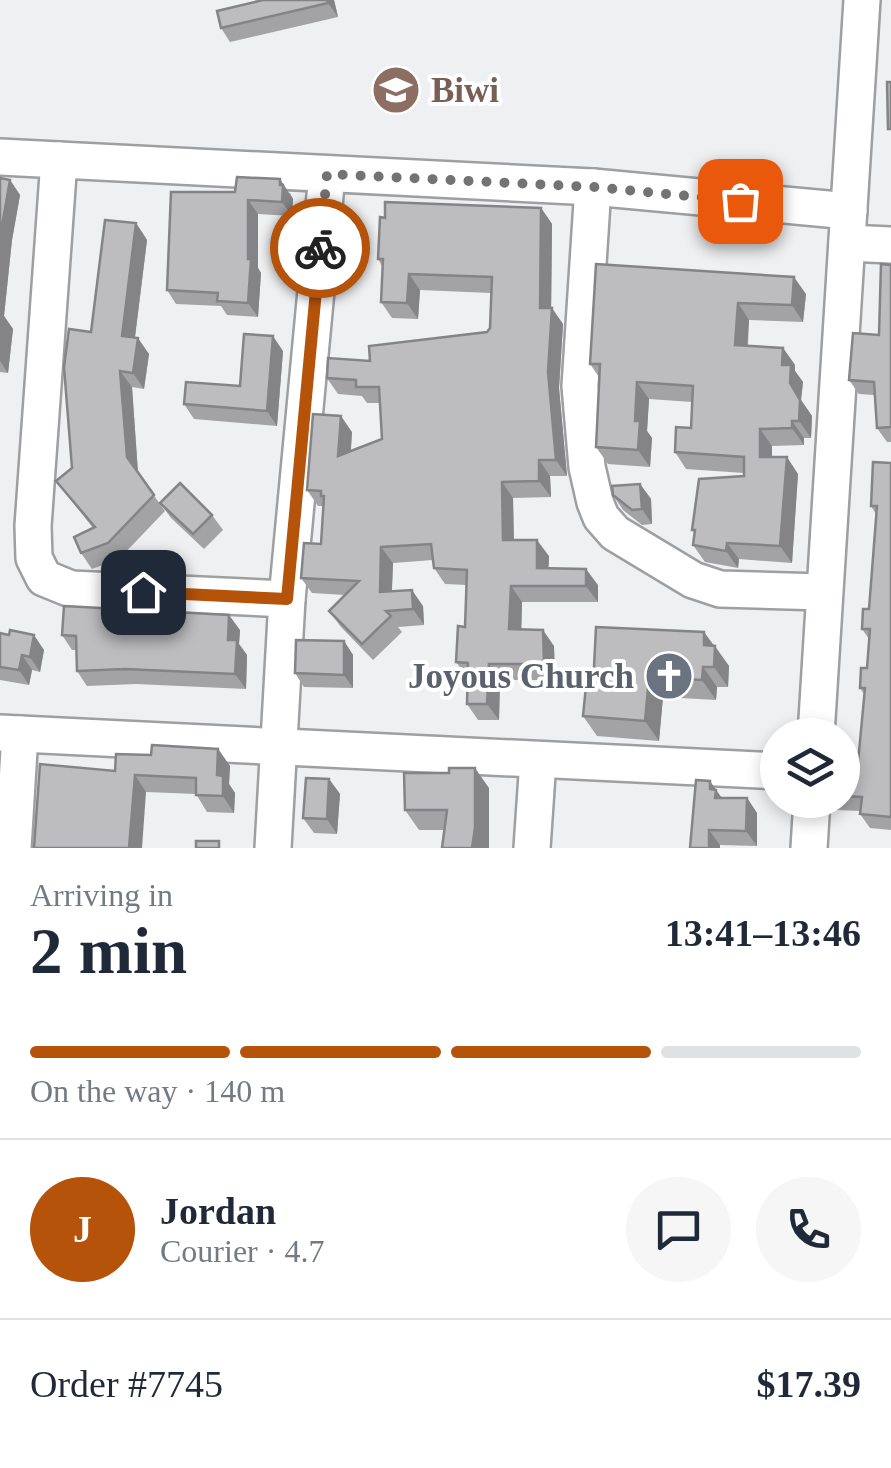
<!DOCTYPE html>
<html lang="en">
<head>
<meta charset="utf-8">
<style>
	:root { --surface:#fff; --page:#f6f6f7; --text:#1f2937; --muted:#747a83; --line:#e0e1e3; --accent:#b45309 }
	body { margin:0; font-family:Georgia,serif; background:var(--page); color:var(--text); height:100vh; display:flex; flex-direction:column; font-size:38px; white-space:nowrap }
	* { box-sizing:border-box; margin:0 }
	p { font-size:32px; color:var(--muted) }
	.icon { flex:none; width:55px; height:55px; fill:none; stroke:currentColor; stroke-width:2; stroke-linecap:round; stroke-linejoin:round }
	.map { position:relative; height:848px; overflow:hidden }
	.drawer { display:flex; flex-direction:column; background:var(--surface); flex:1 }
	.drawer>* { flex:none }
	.tools { position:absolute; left:760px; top:718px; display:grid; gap:20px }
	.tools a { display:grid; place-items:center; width:100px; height:100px; border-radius:50%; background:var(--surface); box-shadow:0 5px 15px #0003; font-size:50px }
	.pin { position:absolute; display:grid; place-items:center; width:85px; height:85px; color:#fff; margin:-42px; border-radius:20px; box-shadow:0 5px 15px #0006 }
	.courier { position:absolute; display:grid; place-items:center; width:100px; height:100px; margin:-50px; border:8px solid #b45309; border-radius:50%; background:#fff; color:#222; box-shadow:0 2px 12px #0007 }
	.overview em { font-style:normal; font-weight:700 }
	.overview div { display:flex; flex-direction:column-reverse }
	.overview { display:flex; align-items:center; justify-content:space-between; height:170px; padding:0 30px }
	h1 { font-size:65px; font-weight:700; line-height:75px }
	.bar { display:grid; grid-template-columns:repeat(4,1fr); gap:15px 10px; align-content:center; height:120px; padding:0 30px }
	.bar i { height:12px; border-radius:8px; background:var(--line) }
	.bar .active { background:var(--accent) }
	.bar p { grid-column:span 4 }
	.line { display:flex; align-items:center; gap:25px; padding:0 30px; border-top:2px solid var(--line) }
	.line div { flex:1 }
	.round { display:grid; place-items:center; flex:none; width:105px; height:105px; border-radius:52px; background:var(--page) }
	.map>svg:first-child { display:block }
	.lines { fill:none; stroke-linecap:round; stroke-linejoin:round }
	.minor-casing { stroke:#9e9fa1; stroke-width:40 }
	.minor { stroke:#fff; stroke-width:35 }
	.wall { fill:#a3a3a5 }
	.shaded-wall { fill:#848486 }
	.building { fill:#bdbdc0; stroke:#848486; stroke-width:2.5 }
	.done { stroke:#727374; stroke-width:10; stroke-dasharray:0 18 }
	.route { stroke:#b45309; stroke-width:12 }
	.labels { text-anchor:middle; stroke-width:8; stroke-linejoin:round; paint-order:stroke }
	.education-label { font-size:35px; font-weight:bold; fill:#785e54; stroke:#fff; text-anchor:start }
	.worship-label { font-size:35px; font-weight:bold; fill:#5b616d; stroke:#fff; text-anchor:end }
</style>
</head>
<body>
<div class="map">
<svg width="891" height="848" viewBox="0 0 891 848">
	<rect width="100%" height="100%" fill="#eff0f2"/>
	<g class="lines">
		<g class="minor-casing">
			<g id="minor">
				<path d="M0,157L593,187L849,211"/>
				<path d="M59,160L33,526L34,558L44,578L71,589L287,599"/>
				<path d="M593,187L580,386L587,467L595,502L601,517L615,533L693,580L720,589L823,592"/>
				<path d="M847,243L891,245"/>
				<path d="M0,733L778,771"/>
				<path d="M816,735L862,0"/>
				<path d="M13,848L20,734"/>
				<path d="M273,848L287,599L327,174"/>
				<path d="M532,848L538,760"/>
				<path d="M809,848L812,800"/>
			</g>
		</g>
		<use href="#minor" class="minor"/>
	</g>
	<g class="wall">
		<path d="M263,0H334L338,17L230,42L221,28Z"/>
		<path d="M0,178L10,180L20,195L12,240L4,316L13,329L8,373L0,372Z"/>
		<path d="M171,192L290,193L293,199L292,216L258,214V268L261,273L258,317L227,315L221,306L176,304L167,290Z"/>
		<path d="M541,208L552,224L551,308L563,324L559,388L567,476H550L551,497L513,498L514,540L549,556L548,568L598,585V602H522L521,629L554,646L555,680H500L499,720H478L467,704L468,678L456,662L465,627L467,585L445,584L434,568L433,560L393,563L392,591L423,606L424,625L398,627L402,632L373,660L341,627L329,611L345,595L312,593L301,578L321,544L323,506H318L307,490L352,432L351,451L382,439L380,403H367L362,396L338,394L327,378L370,361L487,332L490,328L491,293L420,290L418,319L392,318L381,302L382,266L378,259Z"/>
		<path d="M136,223L147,240L135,338L149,354L144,389L132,387L138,473L165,511L119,559L92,569L81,553L93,528L56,481L72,468Z"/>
		<path d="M596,264L806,294L803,322L749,320L748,346L783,348L795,365V371L803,382L801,400L812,416L811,438H804V445L772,446V457L798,474L792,563L739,559L738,568L705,562L693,545L695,534L692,530L744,476V473L686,469L675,452L691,428L692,402L649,399L647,431L652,438L650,467L608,464L596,447L599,377L590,364Z"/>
		<path d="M891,265V442H887L877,428L874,395L859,394L849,380L879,335Z"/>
		<path d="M283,351L277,426L194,419L184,404L240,386Z"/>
		<path d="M891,463V830L870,828L860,814V811L837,810L830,800H842V772L857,773L864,694L860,688L867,668L869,639L862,629L869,609L876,514L871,506Z"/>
		<path d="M640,484L651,499L652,524L642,525L623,510L613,495Z"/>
		<path d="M160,503L212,515L223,530L204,549L171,518Z"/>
		<path d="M240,630L239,644L247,655L246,689L136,684L87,686L77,671L76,650H72L62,635Z"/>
		<path d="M0,633L9,635L44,650L40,672L32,670L29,685L0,680Z"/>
		<path d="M344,641L353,655V688L304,687L295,673Z"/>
		<path d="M714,646H715L729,666L728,687H717L716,700L663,697L659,741L597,736L583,716L593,687Z"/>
		<path d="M218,749L230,766L229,784L235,793L234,813L207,812L196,794L146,792L115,771L151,755Z"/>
		<path d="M329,779L340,794L337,834L314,833L303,818Z"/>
		<path d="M489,788L444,830H419L405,810Z"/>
		<path d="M721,796L722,798H747L757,813V846L720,845V848H690Z"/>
	</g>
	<g class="shaded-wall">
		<path d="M327,0H334L338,17L328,3Z"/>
		<path d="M280,179L293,199L292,216L282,202Z"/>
		<path d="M10,180L20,195L12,240L4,316L13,329L8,373L0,361V237Z"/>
		<path d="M248,200L258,214V268L261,273L258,317L248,303Z"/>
		<path d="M541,208L552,224L551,322L552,308L563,324L559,388L567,476L556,460L540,308Z"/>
		<path d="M136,223L147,240L133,352L122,336Z"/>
		<path d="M409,274L420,290L418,319L407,303Z"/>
		<path d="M794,277L806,294L803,322L792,305Z"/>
		<path d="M738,303L749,320L746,362L735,345Z"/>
		<path d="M273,336L283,351L277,426L267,411Z"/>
		<path d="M138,338L149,354L144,389L133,373Z"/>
		<path d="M783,348L795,365V371L803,382L801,400L812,416L811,438L799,421L782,365Z"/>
		<path d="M120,371L132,387L138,473L127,457Z"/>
		<path d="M637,382L649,399L647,431L652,438L650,467L638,450L635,421Z"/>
		<path d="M341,416L352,432L349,472L338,456Z"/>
		<path d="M792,421L804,438V445L792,428Z"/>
		<path d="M760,429L772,446V474L760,457Z"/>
		<path d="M787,457L798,474L792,563L780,546Z"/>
		<path d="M539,460L550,476L551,497L539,481Z"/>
		<path d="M502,482L513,498L514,556L503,540Z"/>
		<path d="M640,484L651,499L652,524L642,509Z"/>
		<path d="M537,540L549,556L548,584L537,568Z"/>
		<path d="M727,543L739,559L738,568L726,551Z"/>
		<path d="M381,547L393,563L391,608L380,592Z"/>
		<path d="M586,569L598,585V602L586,586Z"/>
		<path d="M511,586L522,602L521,645L509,629Z"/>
		<path d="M412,590L423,606L424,625L413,609Z"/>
		<path d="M229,615L240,630L239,644L247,655L246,689L235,674L228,640Z"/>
		<path d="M543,630L554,646L555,680L544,664Z"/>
		<path d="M704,632L729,666L728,687L714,667L704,645Z"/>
		<path d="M34,635L44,650L40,672L30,657Z"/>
		<path d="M344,641L353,655V688L344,675Z"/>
		<path d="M22,655L32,670L29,685L19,670Z"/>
		<path d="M489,664L500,680L499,720L487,704Z"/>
		<path d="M703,667L717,687L716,700L702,680Z"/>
		<path d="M649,677L663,697L659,741L645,721Z"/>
		<path d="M218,749L230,766L229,784L235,793L234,813L223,796L217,775Z"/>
		<path d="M475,768L489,788V848H472Z"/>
		<path d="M135,775L146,792L142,848H129Z"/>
		<path d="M329,779L340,794L337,834L327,819Z"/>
		<path d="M710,781L726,804V813L710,789Z"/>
		<path d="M747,798L757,813V846L746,831Z"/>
		<path d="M709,830L720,845V848H709Z"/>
	</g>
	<g class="building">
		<path d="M263,0H327L328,3L221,28L217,11Z"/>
		<path d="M887,82H891V129H888Z"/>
		<path d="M237,177L280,179V185H283L282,202L248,200V259H251L248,303L217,301L218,293L167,290L171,192H235Z"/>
		<path d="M0,178L10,180L0,237Z"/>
		<path d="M385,202L541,208L540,308H552L548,372L556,460H539V481L502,482L503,540H537V568L586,569V586H511L509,629L543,630L544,664H489L487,704H467L468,663L456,662L458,626L465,627L467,570L434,568L431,544L381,547L380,592L412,590L413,609L386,611L391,616L362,644L329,611L359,581L301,578L304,543L321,544L324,496H321V491L307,490L313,414L341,416L338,456L382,439L379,387H356V380L327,378L328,358L370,361L369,346L487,332L490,328L492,277L409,274L407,303L381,302L383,259H378L380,217L385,218Z"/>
		<path d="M105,220L136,223L122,336L138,338L133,373L120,371L127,457L154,495L108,543L81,553L74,537L95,527L56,481L72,468L64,367L69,329L91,332Z"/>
		<path d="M596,264L794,277L792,305L738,303L735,345L783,348L782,365H791L790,383L800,400L799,421H792V428L760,429V457H787L780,546L727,543L726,551L693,545L695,530H692L699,479L744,476V457L675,452L676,427L691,428L693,386L637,382L635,421H640L638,450L596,447L600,364H590Z"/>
		<path d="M881,264L891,265V427L877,428L874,382L849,380L853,333L879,335Z"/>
		<path d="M244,334L273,336L267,411L184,404L186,382L240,386Z"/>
		<path d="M873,462L891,463V817L860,814L862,797L842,796V772L857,773L865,688H860L861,668H867L870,629H862L863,609H869L877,506H871Z"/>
		<path d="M180,483L212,515L193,534L160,503Z"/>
		<path d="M640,484L642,509L632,510L613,495L612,486Z"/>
		<path d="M64,606L229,615L228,640H237L235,674L125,669L77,671L76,636L62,635Z"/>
		<path d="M596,627L704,632V645L715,646L714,667H703L702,680L649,677L645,721L583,716L586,686L593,687Z"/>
		<path d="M10,630L34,635L30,657L22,655L19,670L0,667V633L9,635Z"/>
		<path d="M296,640L344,641V675L295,673Z"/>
		<path d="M152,745L218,749L217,775L223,776V796L196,795V778L135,775L129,848H34L40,764L115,771L116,754L151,755Z"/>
		<path d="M449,768H475V828L472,848H442L447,810H405L404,773H449Z"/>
		<path d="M306,778L329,779L327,819L303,818Z"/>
		<path d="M696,780L710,781V789L716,790L715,798H747L746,831L709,830V848H690Z"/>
		<rect x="196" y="841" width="23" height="7"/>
	</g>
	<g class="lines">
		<path class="done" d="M320,248L327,174L594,187L740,201"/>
		<path class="route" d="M143,592L287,599L320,248"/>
	</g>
	<defs>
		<g id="school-disc" transform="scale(2.5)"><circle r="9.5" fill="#8d6e63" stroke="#fff"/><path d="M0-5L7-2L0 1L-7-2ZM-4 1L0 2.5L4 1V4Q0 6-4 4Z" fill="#fff"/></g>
		<g id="church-disc" transform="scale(2.5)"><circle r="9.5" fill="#6b7280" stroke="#fff"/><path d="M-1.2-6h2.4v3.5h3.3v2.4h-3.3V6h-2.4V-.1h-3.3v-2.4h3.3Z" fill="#fff"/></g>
	</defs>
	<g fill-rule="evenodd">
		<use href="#school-disc" x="396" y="90"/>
		<use href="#church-disc" x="669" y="676"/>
	</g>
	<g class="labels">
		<g class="education-label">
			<text x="431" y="102">Biwi</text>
		</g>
		<g class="worship-label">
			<text x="634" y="688">Joyous Church</text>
		</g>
	</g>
</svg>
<div class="tools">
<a><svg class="icon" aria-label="layers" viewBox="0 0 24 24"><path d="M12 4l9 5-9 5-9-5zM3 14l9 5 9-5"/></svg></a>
</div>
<div class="pin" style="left:740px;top:201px;background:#ea580c"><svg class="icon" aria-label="bag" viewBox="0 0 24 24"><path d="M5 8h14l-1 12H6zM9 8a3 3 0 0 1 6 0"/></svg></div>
<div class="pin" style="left:143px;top:592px;background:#1f2937"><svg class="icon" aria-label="home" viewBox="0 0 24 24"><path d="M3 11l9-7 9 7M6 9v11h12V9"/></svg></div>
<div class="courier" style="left:320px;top:248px"><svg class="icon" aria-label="bike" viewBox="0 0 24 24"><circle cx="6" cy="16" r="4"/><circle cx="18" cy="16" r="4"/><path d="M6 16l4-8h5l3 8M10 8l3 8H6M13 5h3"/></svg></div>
</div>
<section class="drawer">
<div class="overview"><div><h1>2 min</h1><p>Arriving in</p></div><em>13:41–13:46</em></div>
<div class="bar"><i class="active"></i><i class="active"></i><i class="active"></i><i></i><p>On the way · 140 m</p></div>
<div class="line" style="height:180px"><b class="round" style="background:var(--accent);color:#fff">J</b><div><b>Jordan</b><p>Courier · 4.7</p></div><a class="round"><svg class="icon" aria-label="chat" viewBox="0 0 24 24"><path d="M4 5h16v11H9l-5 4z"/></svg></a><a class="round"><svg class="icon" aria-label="phone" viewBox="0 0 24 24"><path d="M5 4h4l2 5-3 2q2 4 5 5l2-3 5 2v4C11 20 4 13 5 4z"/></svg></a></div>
<div class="line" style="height:130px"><div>Order #7745</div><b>$17.39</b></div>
</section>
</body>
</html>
